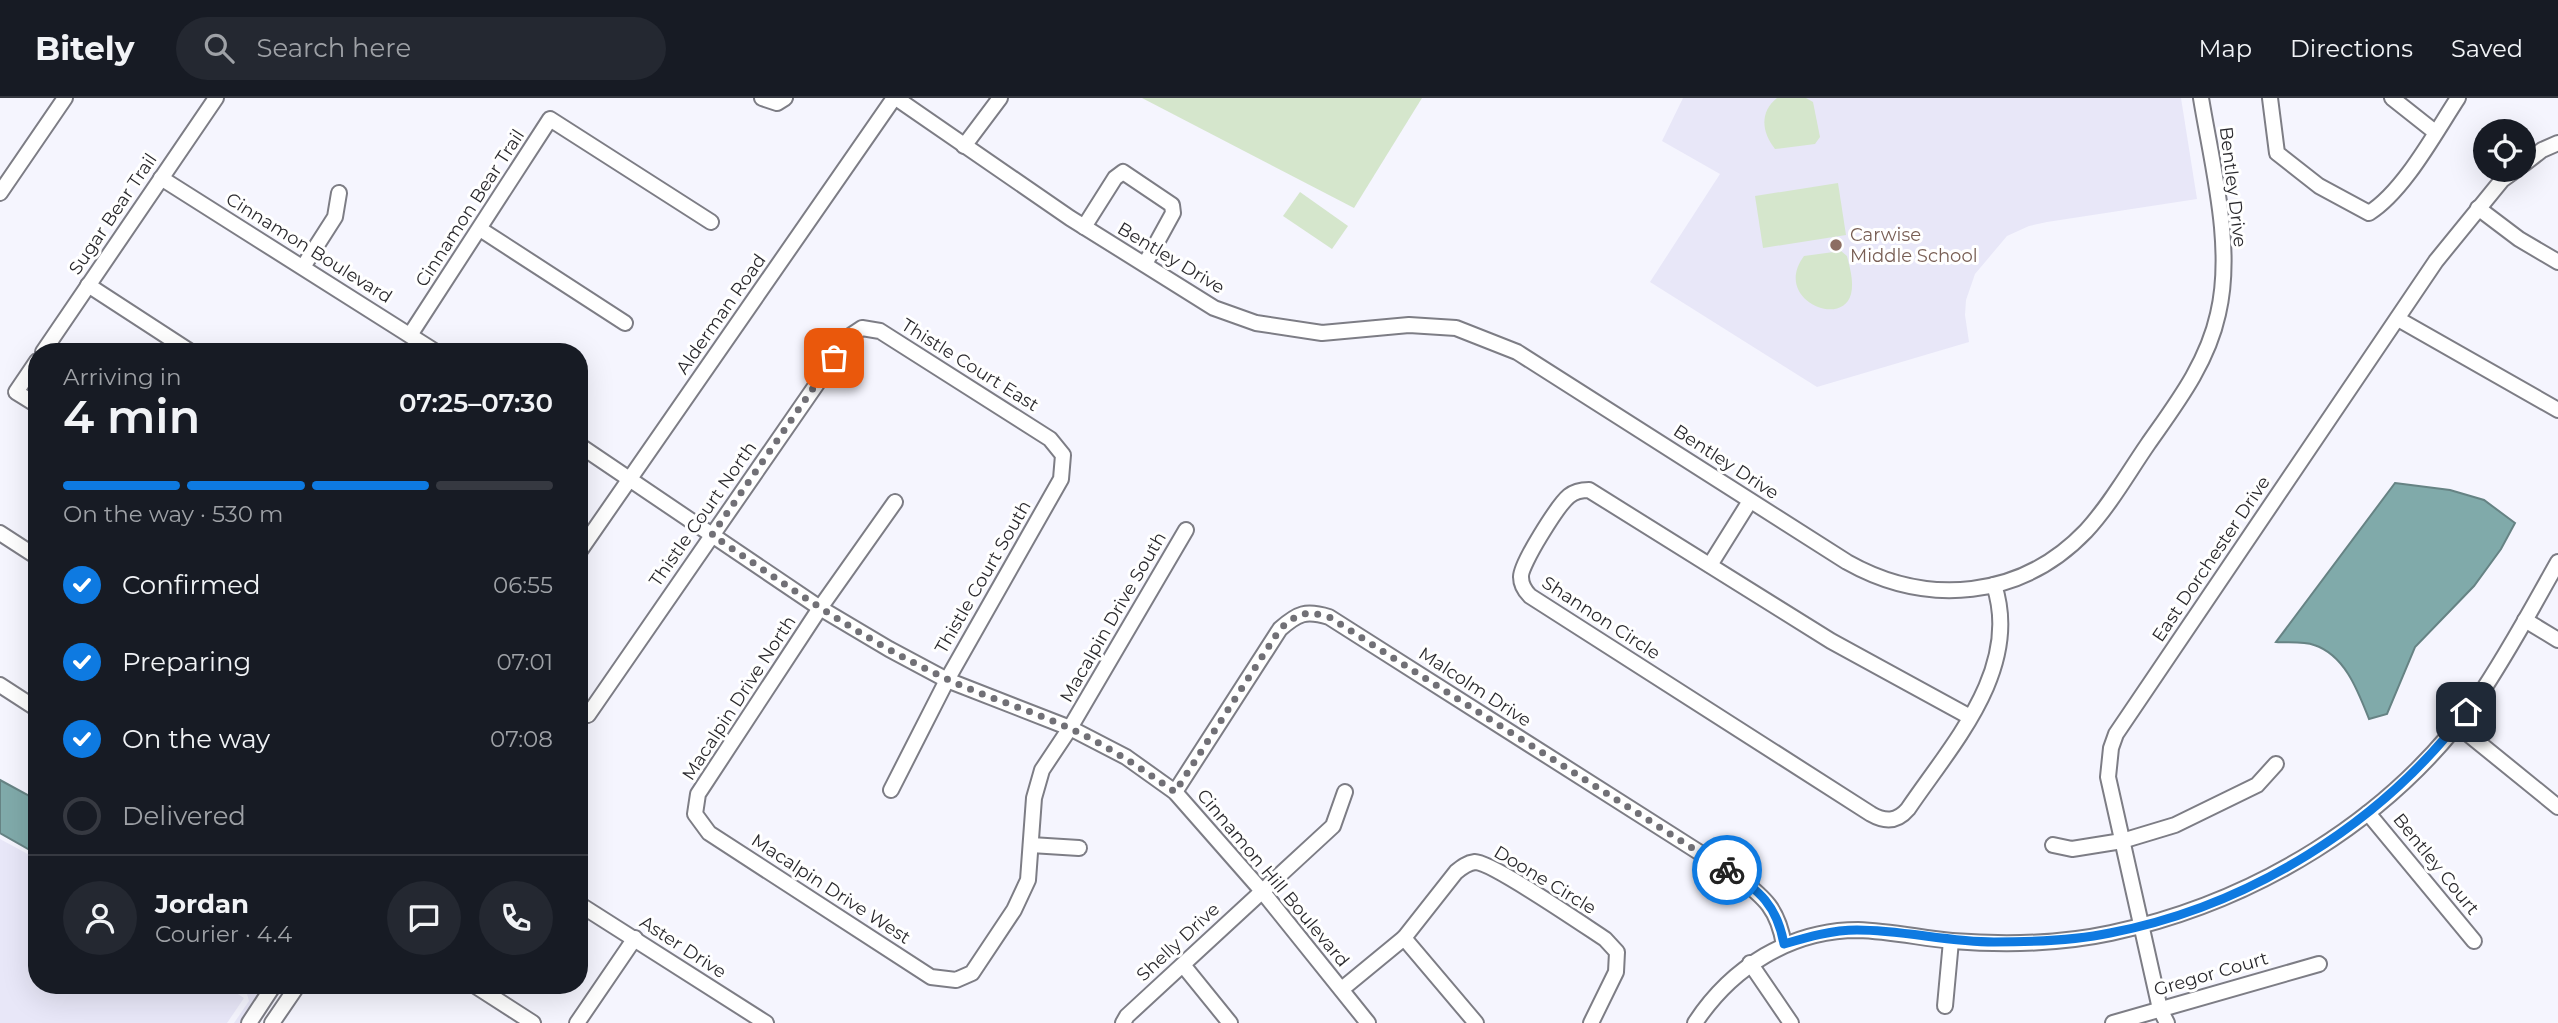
<!DOCTYPE html>
<html lang="en">
<head>
<meta charset="utf-8">
<style>
	:root { --surface:#171b24; --page:#242831; --text:#f1f3f6; --muted:#9ea1a6; --line:#363941; --accent:#0e7ae1 }
	body { margin:0; font-family:Montserrat,sans-serif; background:var(--page); color:var(--text); height:100vh; display:flex; flex-direction:column; font-size:26px; white-space:nowrap }
	* { box-sizing:border-box; margin:0 }
	p { font-size:23px; color:var(--muted) }
	.icon { flex:none; width:38px; height:38px; fill:none; stroke:currentColor; stroke-width:2; stroke-linecap:round; stroke-linejoin:round }
	.map { position:relative; flex:1; overflow:hidden }
	.drawer { position:absolute; left:28px; top:245px; width:560px; height:651px; display:flex; flex-direction:column; background:var(--surface); border-radius:28px; box-shadow:0 7px 28px #0002 }
	.drawer>* { flex:none }
	.buttons { position:absolute; left:2473px; top:21px; display:grid; gap:14px }
	.buttons a { display:grid; place-items:center; width:63px; height:63px; border-radius:50%; background:var(--surface); box-shadow:0 7px 28px #0002; font-size:35px }
	.pin { position:absolute; display:grid; place-items:center; width:60px; height:60px; color:#fff; margin:-30px; border-radius:14px; box-shadow:0 4px 10px #0006 }
	.courier { position:absolute; display:grid; place-items:center; width:70px; height:70px; margin:-35px; border:5px solid #0e7ae1; border-radius:50%; background:#fff; color:#222; box-shadow:0 2px 9px #0007 }
	.headline em { font-style:normal; font-weight:600 }
	.headline div { display:flex; flex-direction:column-reverse }
	.headline { display:flex; align-items:center; justify-content:space-between; height:119px; padding:0 35px }
	h1 { font-size:46px; font-weight:600; line-height:52px }
	.bar { display:grid; grid-template-columns:repeat(4,1fr); gap:10px 7px; align-content:center; height:84px; padding:0 35px }
	.bar i { height:9px; border-radius:5px; background:var(--line) }
	.bar .on { background:var(--accent) }
	.bar p { grid-column:span 4 }
	.line { display:flex; align-items:center; gap:18px; padding:0 35px; border-top:2px solid var(--line) }
	.line div { flex:1 }
	.round { display:grid; place-items:center; flex:none; width:74px; height:74px; border-radius:37px; background:var(--page) }
	ol { padding:0 35px; list-style:none }
	li { display:flex; align-items:center; gap:21px; height:77px }
	li p { margin-inline-start:auto }
	li .icon { padding:7px; border-radius:50%; background:var(--accent); color:#fff; stroke-width:4 }
	li:last-child { color:var(--muted) }
	li i { width:38px; height:38px; border:4px solid var(--line); border-radius:50% }
	header { display:flex; align-items:center; gap:42px; box-sizing:border-box; height:98px; padding:0 35px; background:var(--surface); border-bottom:2px solid var(--line) }
	header strong { font-size:33px }
	nav { display:flex; gap:38px; margin-inline-start:auto; font-size:24px }
	.search { width:490px; height:63px; background:var(--page); display:flex; align-items:center; gap:18px; box-sizing:border-box; padding:0 24px; border-radius:38px; color:var(--muted); font-size:26px }
	.map>svg:first-child { display:block }
	.built { fill:#e8e7f8 }
	.green { fill:#d5e6cc }
	.water { fill:#80aaaa; stroke:#668384; stroke-width:2 }
	.lines { fill:none; stroke-linecap:round; stroke-linejoin:round }
	.minor-casing { stroke:#7d7d85; stroke-width:18 }
	.minor { stroke:#fff; stroke-width:14 }
	.done { stroke:#717076; stroke-width:7; stroke-dasharray:0 12.6 }
	.route { stroke:#0e7ae1; stroke-width:9 }
	.education-dot { fill:#8d6e63; stroke:#fff; stroke-width:2.5 }
	.labels { text-anchor:middle; stroke-width:6; stroke-linejoin:round; paint-order:stroke }
	.street-label { font-size:18px; fill:#2a292d; stroke:#fff }
	.education-label { font-size:18px; fill:#785e54; stroke:#fff; text-anchor:start }
</style>
</head>
<body>
<header>
<strong>Bitely</strong>
<div class="search"><svg class="icon" aria-label="search" viewBox="0 0 24 24"><circle cx="10" cy="10" r="6"/><path d="M15 15l6 6"/></svg>Search here</div>
<nav><a>Map</a><a>Directions</a><a>Saved</a></nav>
</header>
<div class="map">
<svg width="2558" height="925" viewBox="0 0 2558 925">
	<rect width="100%" height="100%" fill="#f5f5fe"/>
	<g class="built">
		<path d="M1683,0H2181L2197,101L2047,124L2029,128L2007,138L1975,176L1966,202L1965,217L1969,244L1817,289L1650,184L1720,76L1662,43Z"/>
		<path d="M0,741L37,761V887H224L244,900L227,925H0Z"/>
		<path d="M233,887H245L260,897L241,925H234L249,903L247,896Z"/>
	</g>
	<g class="green">
		<path d="M1142,0H1422L1354,110Z"/>
		<path d="M1777,0H1806L1813,4L1820,39L1815,46L1775,51C1762,35 1759,14 1777,0Z"/>
		<path d="M1838,85L1846,137L1763,150L1755,98Z"/>
		<path d="M1300,94L1348,128L1332,151L1283,118Z"/>
		<path d="M1841,153L1847,158C1850,170 1854,184 1851,196C1842,231 1772,201 1804,158Z"/>
	</g>
	<g class="water">
		<path d="M2395,385L2450,392L2484,402L2515,425L2501,451L2474,488L2415,549L2387,616L2369,621C2358,593 2345,557 2314,547C2304,543 2287,545 2276,544Z"/>
		<path d="M0,682L37,702V756L0,735Z"/>
	</g>
	<g class="lines">
		<g class="minor-casing">
			<g id="minor">
				<path d="M762,0L777,5L785,0"/>
				<path d="M896,0L1070,120L1214,210L1256,225L1322,235L1409,227L1456,230L1517,254L1847,464C1927,509 2021,501 2086,433C2110,407 2128,375 2148,346C2176,306 2207,266 2218,216C2234,149 2212,67 2201,0"/>
				<path d="M2270,0L2277,55L2319,88L2369,115C2404,93 2435,35 2458,0"/>
				<path d="M2392,0L2435,34"/>
				<path d="M964,48L1000,0"/>
				<path d="M2524,66L2542,52L2558,45"/>
				<path d="M161,80L436,254"/>
				<path d="M0,95L65,0"/>
				<path d="M2478,110L2519,141L2558,164"/>
				<path d="M1084,129L1115,80L1123,74L1172,107L1173,115L1145,166"/>
				<path d="M480,131L625,225"/>
				<path d="M303,169L335,119L339,95"/>
				<path d="M88,187L191,254"/>
				<path d="M2398,221L2558,312"/>
				<path d="M410,237L550,21L711,124"/>
				<path d="M43,254L216,0"/>
				<path d="M37,263L16,294L37,307"/>
				<path d="M579,347L820,510L889,551L947,582L1070,630L1126,659L1175,694L1262,793L1368,925"/>
				<path d="M895,404L820,510L698,696L695,716L709,735L931,879L956,882L972,875L1014,812L1028,782L1034,700L1042,672L1070,630L1186,432"/>
				<path d="M0,435L37,459"/>
				<path d="M579,454L894,0"/>
				<path d="M1710,467L1750,403"/>
				<path d="M2525,522L2558,542"/>
				<path d="M0,587L37,611"/>
				<path d="M588,617L850,238L862,230L880,233L1050,341L1063,357L1061,381L947,582L891,692"/>
				<path d="M1970,619L1831,543L1589,392C1581,392 1575,393 1569,398C1558,407 1520,467 1521,479C1521,487 1525,493 1530,498L1871,716C1885,724 1897,724 1908,711C1952,646 2022,571 1994,487"/>
				<path d="M2457,627L2558,709"/>
				<path d="M1175,694L1280,531C1298,515 1306,512 1329,519L1738,779C1765,800 1778,811 1784,847"/>
				<path d="M2368,715L2474,843"/>
				<path d="M1031,747L1079,750"/>
				<path d="M2053,747L2072,751L2122,743L2175,727L2257,687L2276,666"/>
				<path d="M579,806L766,925"/>
				<path d="M1750,865L1791,925"/>
				<path d="M1183,867L1230,925"/>
				<path d="M474,887L533,925"/>
				<path d="M1342,891L1404,840"/>
				<path d="M1945,908L1951,843"/>
				<path d="M249,925L274,887"/>
				<path d="M272,925L298,887"/>
				<path d="M577,925L635,840"/>
				<path d="M1123,925L1127,918L1333,728L1345,694"/>
				<path d="M1476,925L1404,840L1456,774C1462,769 1467,765 1475,764C1492,764 1585,828 1605,841L1617,854L1616,874L1591,925"/>
				<path d="M1695,925C1731,870 1790,832 1858,832C1890,833 1921,840 1952,843C2004,847 2060,846 2111,835C2255,804 2391,722 2477,601C2507,557 2532,510 2558,464"/>
				<path d="M2113,925L2319,866"/>
				<path d="M2167,925L2160,911L2108,679L2111,650L2116,636L2436,163L2502,82L2516,72"/>
			</g>
		</g>
		<use href="#minor" class="minor"/>
	</g>
	<g class="lines">
		<path class="done" d="M834,260L712,437C788,488 864,543 947,581C987,600 1031,612 1071,631C1108,648 1141,670 1175,694L1280,531C1298,515 1306,512 1329,519L1727,772"/>
		<path class="route" d="M1727,772C1760,792 1777,808 1784,846C1808,839 1832,832 1857,832C1903,832 1948,844 1994,844C2032,844 2072,843 2110,835C2249,808 2380,727 2466,614"/>
	</g>
	<circle class="education-dot" cx="1836" cy="147" r="7"/>
	<g class="labels">
		<g class="street-label">
			<text transform="translate(2233 89) rotate(83)" y="6">Bentley Drive</text>
			<text transform="translate(470 110) rotate(-57)" y="6">Cinnamon Bear Trail</text>
			<text transform="translate(113 116) rotate(-56)" y="6">Sugar Bear Trail</text>
			<text transform="translate(309 150) rotate(32)" y="6">Cinnamon Boulevard</text>
			<text transform="translate(1171 160) rotate(31)" y="6">Bentley Drive</text>
			<text transform="translate(721 216) rotate(-55)" y="6">Alderman Road</text>
			<text transform="translate(970 267) rotate(32)" y="6">Thistle Court East</text>
			<text transform="translate(1726 364) rotate(33)" y="6">Bentley Drive</text>
			<text transform="translate(703 416) rotate(-55)" y="6">Thistle Court North</text>
			<text transform="translate(2211 461) rotate(-56)" y="6">East Dorchester Drive</text>
			<text transform="translate(983 479) rotate(-60)" y="6">Thistle Court South</text>
			<text transform="translate(1113 519) rotate(-60)" y="6">Macalpin Drive South</text>
			<text transform="translate(1601 520) rotate(33)" y="6">Shannon Circle</text>
			<text transform="translate(1475 589) rotate(33)" y="6">Malcolm Drive</text>
			<text transform="translate(739 600) rotate(-57)" y="6">Macalpin Drive North</text>
			<text transform="translate(2436 766) rotate(51)" y="6">Bentley Court</text>
			<text transform="translate(1273 780) rotate(50)" y="6">Cinnamon Hill Boulevard</text>
			<text transform="translate(1545 782) rotate(31)" y="6">Doone Circle</text>
			<text transform="translate(831 791) rotate(33)" y="6">Macalpin Drive West</text>
			<text transform="translate(1178 844) rotate(-43)" y="6">Shelly Drive</text>
			<text transform="translate(683 849) rotate(33)" y="6">Aster Drive</text>
			<text transform="translate(2211 876) rotate(-16)" y="6">Gregor Court</text>
		</g>
		<g class="education-label">
			<text x="1850" y="143">Carwise<tspan x="1850" dy="21">Middle School</tspan></text>
		</g>
	</g>
</svg>
<div class="buttons">
<a><svg class="icon" aria-label="locate" viewBox="0 0 24 24"><circle cx="12" cy="12" r="6"/><path d="M12 2v4M12 18v4M2 12h4M18 12h4"/></svg></a>
</div>
<div class="pin" style="left:834px;top:260px;background:#ea580c"><svg class="icon" aria-label="bag" viewBox="0 0 24 24"><path d="M5 8h14l-1 12H6zM9 8a3 3 0 0 1 6 0"/></svg></div>
<div class="pin" style="left:2466px;top:614px;background:#1f2937"><svg class="icon" aria-label="home" viewBox="0 0 24 24"><path d="M3 11l9-7 9 7M6 9v11h12V9"/></svg></div>
<div class="courier" style="left:1727px;top:772px"><svg class="icon" aria-label="bike" viewBox="0 0 24 24"><circle cx="6" cy="16" r="4"/><circle cx="18" cy="16" r="4"/><path d="M6 16l4-8h5l3 8M10 8l3 8H6M13 5h3"/></svg></div>
<section class="drawer">
<div class="headline"><div><h1>4 min</h1><p>Arriving in</p></div><em>07:25–07:30</em></div>
<div class="bar"><i class="on"></i><i class="on"></i><i class="on"></i><i></i><p>On the way · 530 m</p></div>
<ol>
<li><svg class="icon" aria-label="check" viewBox="0 0 24 24"><path d="M5 12l5 5 9-10"/></svg>Confirmed<p>06:55</p></li>
<li><svg class="icon" aria-label="check" viewBox="0 0 24 24"><path d="M5 12l5 5 9-10"/></svg>Preparing<p>07:01</p></li>
<li><svg class="icon" aria-label="check" viewBox="0 0 24 24"><path d="M5 12l5 5 9-10"/></svg>On the way<p>07:08</p></li>
<li><i></i>Delivered</li>
</ol>
<div class="line" style="height:126px"><a class="round"><svg class="icon" aria-label="person" viewBox="0 0 24 24"><circle cx="12" cy="8" r="4"/><path d="M4 21q1-7 8-7t8 7"/></svg></a><div><b>Jordan</b><p>Courier · 4.4</p></div><a class="round"><svg class="icon" aria-label="chat" viewBox="0 0 24 24"><path d="M4 5h16v11H9l-5 4z"/></svg></a><a class="round"><svg class="icon" aria-label="phone" viewBox="0 0 24 24"><path d="M5 4h4l2 5-3 2q2 4 5 5l2-3 5 2v4C11 20 4 13 5 4z"/></svg></a></div>
</section>
</div>
</body>
</html>
